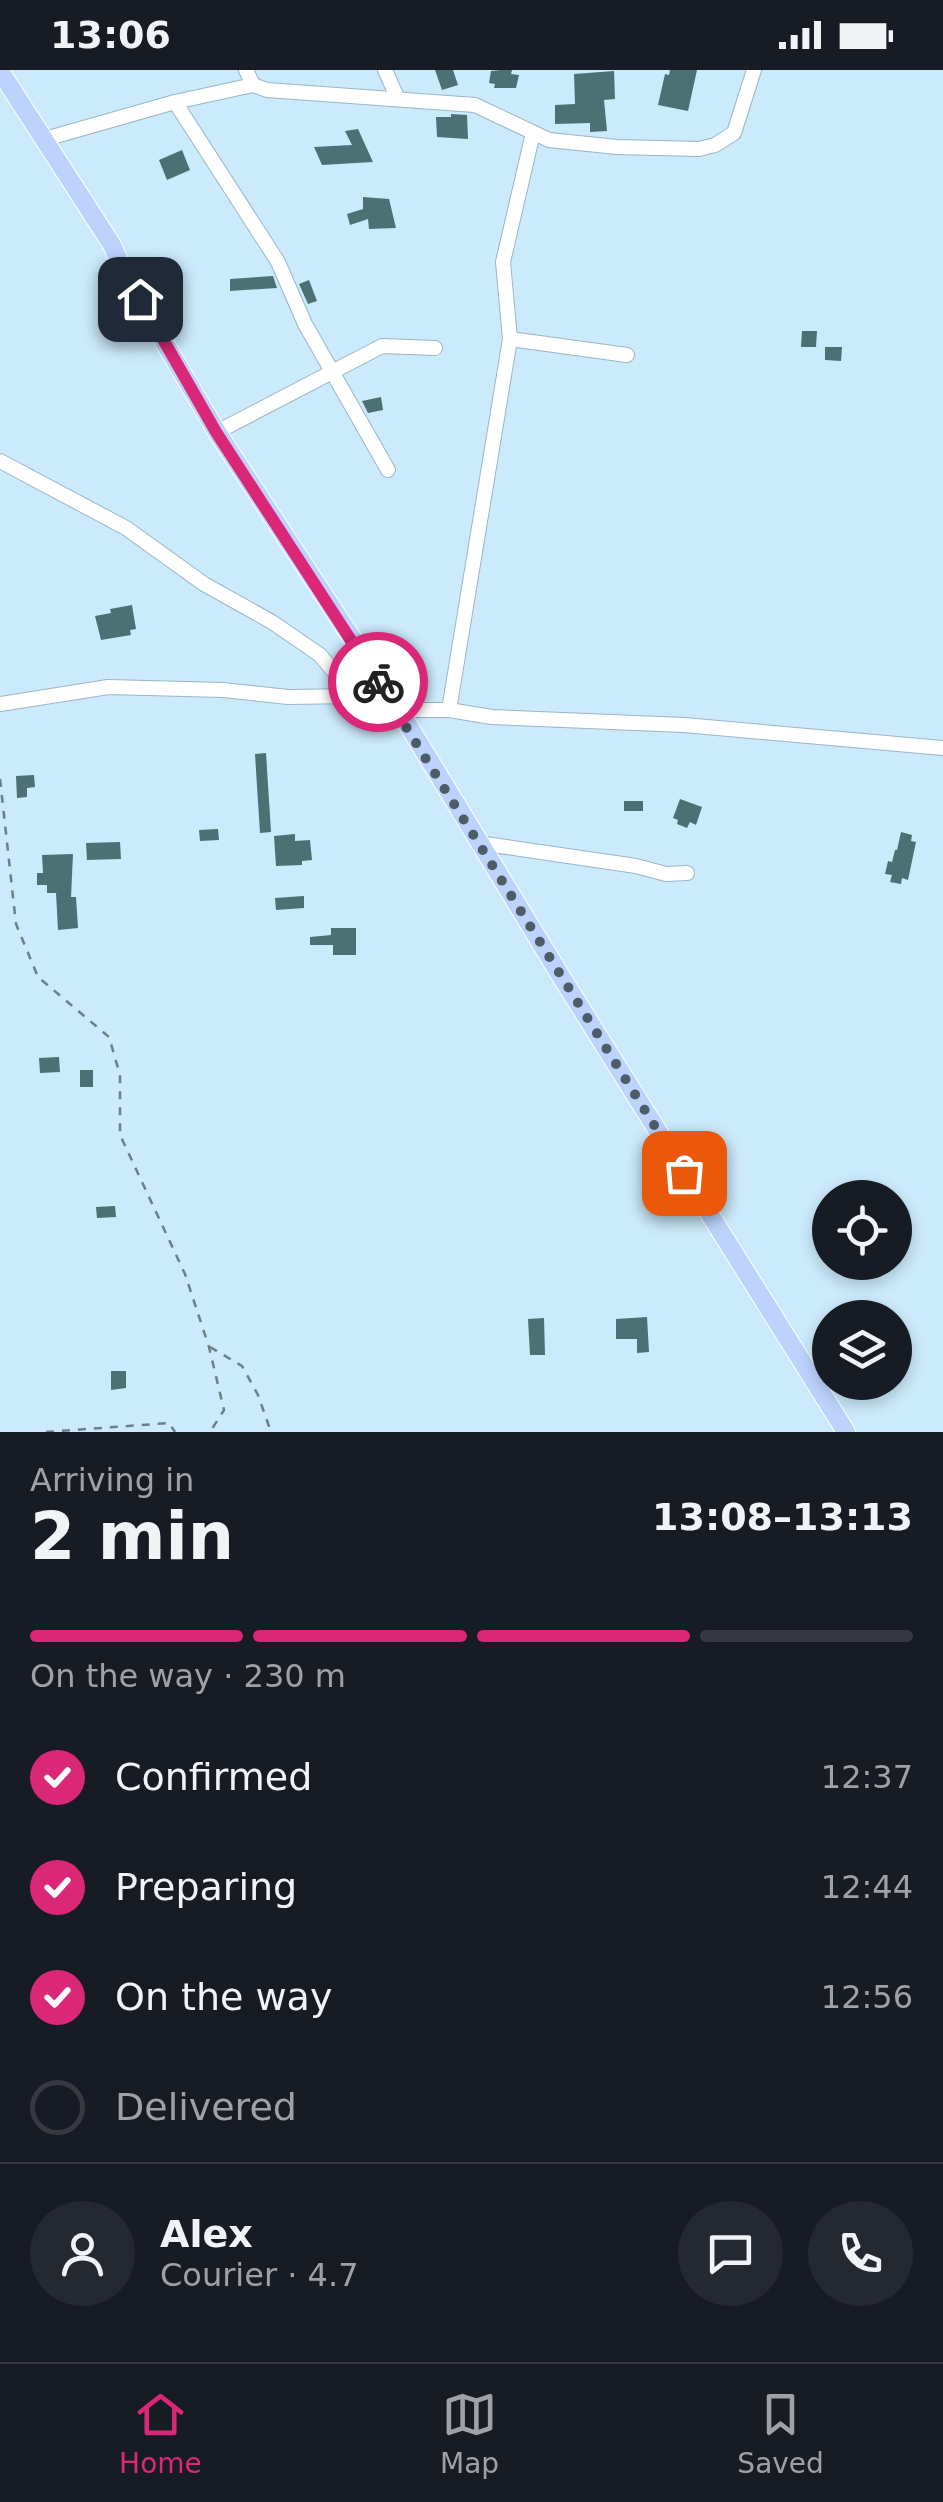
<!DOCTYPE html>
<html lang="en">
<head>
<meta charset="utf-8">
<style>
	:root { --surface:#171b24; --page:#242831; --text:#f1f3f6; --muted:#9ea1a6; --line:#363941; --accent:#db2777 }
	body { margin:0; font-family:"DejaVu Sans",sans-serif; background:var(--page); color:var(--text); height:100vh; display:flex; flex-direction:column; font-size:38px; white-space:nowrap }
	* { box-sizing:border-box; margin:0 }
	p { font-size:32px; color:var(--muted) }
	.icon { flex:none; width:55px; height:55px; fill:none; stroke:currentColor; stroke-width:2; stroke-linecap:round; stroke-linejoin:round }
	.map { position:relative; height:1362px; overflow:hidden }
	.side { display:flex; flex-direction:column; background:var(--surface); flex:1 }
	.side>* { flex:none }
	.controls { position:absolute; left:812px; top:1110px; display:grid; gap:20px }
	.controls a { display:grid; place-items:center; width:100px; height:100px; border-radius:50%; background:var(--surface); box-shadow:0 5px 15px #0003; font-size:50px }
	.pin { position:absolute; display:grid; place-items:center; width:85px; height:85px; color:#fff; margin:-42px; border-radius:20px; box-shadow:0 5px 15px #0006 }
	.courier { position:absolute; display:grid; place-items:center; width:100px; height:100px; margin:-50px; border:8px solid #db2777; border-radius:50%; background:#fff; color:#222; box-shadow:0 2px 12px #0007 }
	.overview em { font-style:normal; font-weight:700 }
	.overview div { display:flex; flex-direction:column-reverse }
	.overview { display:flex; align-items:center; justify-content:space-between; height:170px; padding:0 30px }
	h1 { font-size:65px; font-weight:700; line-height:75px }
	.bar { display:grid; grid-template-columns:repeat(4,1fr); gap:15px 10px; align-content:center; height:120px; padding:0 30px }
	.bar i { height:12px; border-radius:8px; background:var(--line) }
	.bar .active { background:var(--accent) }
	.bar p { grid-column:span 4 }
	.line { display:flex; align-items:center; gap:25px; padding:0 30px; border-top:2px solid var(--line) }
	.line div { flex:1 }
	.round { display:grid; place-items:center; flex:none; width:105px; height:105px; border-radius:52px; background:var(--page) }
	ol { padding:0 30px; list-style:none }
	li { display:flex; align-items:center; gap:30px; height:110px }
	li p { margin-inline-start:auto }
	li .icon { padding:10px; border-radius:50%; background:var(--accent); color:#fff; stroke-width:4 }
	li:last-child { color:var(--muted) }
	li i { width:55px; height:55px; border:5px solid var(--line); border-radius:50% }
	.status { display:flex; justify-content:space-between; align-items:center; height:70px; padding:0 50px; background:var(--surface); direction:ltr }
	.status svg { height:28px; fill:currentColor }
	.menu { display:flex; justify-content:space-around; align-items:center; height:140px; border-top:2px solid var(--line); background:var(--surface); font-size:28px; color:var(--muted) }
	.menu a { display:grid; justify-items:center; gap:5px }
	.menu .active { color:var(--accent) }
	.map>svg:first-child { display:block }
	.building { fill:#4d7074 }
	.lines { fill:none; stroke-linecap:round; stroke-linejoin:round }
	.minor-casing { stroke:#99b6c7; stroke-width:16 }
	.major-casing { stroke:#fff; stroke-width:20 }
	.path { stroke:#6a7f8b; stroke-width:2.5; stroke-dasharray:8 8; stroke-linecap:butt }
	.minor { stroke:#fff; stroke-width:14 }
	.major { stroke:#bcd4fd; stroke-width:18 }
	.done { stroke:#4c5d67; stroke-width:10; stroke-dasharray:0 18 }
	.route { stroke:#db2777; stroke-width:12 }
</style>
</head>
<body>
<div class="status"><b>13:06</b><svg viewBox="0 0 49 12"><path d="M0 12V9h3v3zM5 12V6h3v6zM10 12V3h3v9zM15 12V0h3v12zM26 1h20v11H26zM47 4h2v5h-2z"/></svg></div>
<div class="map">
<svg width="943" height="1362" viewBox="0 0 943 1362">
	<rect width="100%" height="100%" fill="#cbeafb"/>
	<g class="building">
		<path d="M435,0H453L458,15L442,20Z"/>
		<path d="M500,0H512L511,4L519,5L516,18H494L495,14L489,13L491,1Z"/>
		<path d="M670,0H697L688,41L658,35L665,4L669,5Z"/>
		<path d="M614,1L615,29L604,30L607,61L590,62V53L555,54V35L575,34L574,4Z"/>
		<path d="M451,44L467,45L468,69L437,67L436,47H451Z"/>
		<path d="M358,59L373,92L322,95L314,77L352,75L345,61Z"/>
		<path d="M182,80L190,100L167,110L159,90Z"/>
		<path d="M363,127L389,129L396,158L369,159L368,149L350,155L347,144L363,139Z"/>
		<path d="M273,206L277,218L230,221V209Z"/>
		<path d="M309,210L317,231L308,234L299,214Z"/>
		<path d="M802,261H817L816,277H801Z"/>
		<path d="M825,277H842L841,291L825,290Z"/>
		<path d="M381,327L383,340L368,343L362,331Z"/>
		<path d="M132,535L136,559L130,560L131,565L101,570L95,546L111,543L110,539Z"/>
		<path d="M266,683L271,762L260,763L255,684Z"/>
		<path d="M34,705L35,717L27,718V727L17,728L16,706Z"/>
		<path d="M680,729L702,737L696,755L690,752L687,758L677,754L678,750L673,748Z"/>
		<rect x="624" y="731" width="19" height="10"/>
		<path d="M218,759L219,770L200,771L199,760Z"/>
		<path d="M901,762L912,765L911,771L916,772L908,810L902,808L901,814L890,812L892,805L885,804L888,791L892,792L895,780H897Z"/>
		<path d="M295,764V771L310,770L312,790L302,791V795L276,796L274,766Z"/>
		<path d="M120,772L121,789L87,790L86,773Z"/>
		<path d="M73,784L71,827H76L78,858L58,860L56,823H47V815H37V803H43L42,785Z"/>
		<path d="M304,826V838L276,840L275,828Z"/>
		<path d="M331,858H356V885H333V875H310V867L331,865Z"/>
		<path d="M59,987L60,1002L40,1003L39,988Z"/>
		<rect x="80" y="1000" width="13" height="17"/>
		<path d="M115,1136L116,1147L97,1148L96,1137Z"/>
		<path d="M647,1247L649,1282L637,1283V1269H616V1249Z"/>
		<path d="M544,1248L545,1285H530L528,1249Z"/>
		<path d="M111,1301H126V1318L111,1320Z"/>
	</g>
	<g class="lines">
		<g class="minor-casing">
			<g id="minor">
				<path d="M246,0L253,15"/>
				<path d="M385,0L397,27"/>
				<path d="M175,32L278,192L305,254L388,400"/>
				<path d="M45,69L175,32L253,15L267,20L475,35L549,70L617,77L699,79L715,75L734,63L754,0"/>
				<path d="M510,269L627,285"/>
				<path d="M217,362L382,276L435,278"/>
				<path d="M0,391L126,458L204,514L272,552L320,585L354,626L389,629"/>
				<path d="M0,634L108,617L223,620L288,627L354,626"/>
				<path d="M399,640H449L492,647L684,655L943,678"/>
				<path d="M449,640L510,269L503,192L533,63"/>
				<path d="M479,773L636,796L666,804L687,803"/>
			</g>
		</g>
		<g class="major-casing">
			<path id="major" d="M0,1L112,175L127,209L217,362L399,640L562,908L846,1362"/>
		</g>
		<g class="path">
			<path d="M0,709L16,854L38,907L109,967L120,1005V1065L185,1204L209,1277L224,1340L210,1362"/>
			<path d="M210,1277L242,1296L258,1325L271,1362"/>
			<path d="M46,1362L169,1353L175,1362"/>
		</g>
		<use href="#minor" class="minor"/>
		<use href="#major" class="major"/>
	</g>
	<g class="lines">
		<path class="done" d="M378,612L684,1103"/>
		<path class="route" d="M140,229L216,362L378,612"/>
	</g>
</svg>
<div class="controls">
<a><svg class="icon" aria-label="locate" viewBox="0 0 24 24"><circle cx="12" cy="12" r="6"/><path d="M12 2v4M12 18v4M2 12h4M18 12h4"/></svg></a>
<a><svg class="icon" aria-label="layers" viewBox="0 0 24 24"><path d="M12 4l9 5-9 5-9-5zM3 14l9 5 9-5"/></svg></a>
</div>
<div class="pin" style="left:684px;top:1103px;background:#ea580c"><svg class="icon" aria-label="bag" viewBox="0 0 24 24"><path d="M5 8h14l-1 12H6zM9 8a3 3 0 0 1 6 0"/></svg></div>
<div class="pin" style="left:140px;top:229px;background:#1f2937"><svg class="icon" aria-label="home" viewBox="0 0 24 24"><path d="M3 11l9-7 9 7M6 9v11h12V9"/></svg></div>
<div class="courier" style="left:378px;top:612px"><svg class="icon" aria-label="bike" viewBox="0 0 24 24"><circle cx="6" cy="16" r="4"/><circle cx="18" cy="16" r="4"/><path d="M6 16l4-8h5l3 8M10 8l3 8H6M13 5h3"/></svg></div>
</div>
<section class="side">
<div class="overview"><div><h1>2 min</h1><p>Arriving in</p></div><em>13:08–13:13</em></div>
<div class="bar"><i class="active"></i><i class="active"></i><i class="active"></i><i></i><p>On the way · 230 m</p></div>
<ol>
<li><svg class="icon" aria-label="check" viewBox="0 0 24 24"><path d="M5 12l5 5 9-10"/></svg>Confirmed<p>12:37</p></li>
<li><svg class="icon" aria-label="check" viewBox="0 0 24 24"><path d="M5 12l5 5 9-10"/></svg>Preparing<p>12:44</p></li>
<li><svg class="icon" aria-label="check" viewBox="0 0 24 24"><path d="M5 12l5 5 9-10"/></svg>On the way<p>12:56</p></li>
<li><i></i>Delivered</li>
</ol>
<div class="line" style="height:180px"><a class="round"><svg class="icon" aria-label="person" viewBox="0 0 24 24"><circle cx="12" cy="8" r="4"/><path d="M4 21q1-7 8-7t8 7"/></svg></a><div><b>Alex</b><p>Courier · 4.7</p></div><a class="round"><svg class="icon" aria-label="chat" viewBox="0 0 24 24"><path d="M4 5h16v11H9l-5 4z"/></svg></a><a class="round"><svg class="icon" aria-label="phone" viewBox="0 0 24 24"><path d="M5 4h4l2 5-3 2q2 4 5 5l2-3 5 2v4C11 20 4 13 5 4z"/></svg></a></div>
</section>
<nav class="menu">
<a class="active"><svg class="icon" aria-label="home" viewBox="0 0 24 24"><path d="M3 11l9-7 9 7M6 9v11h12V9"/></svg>Home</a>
<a><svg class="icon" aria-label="map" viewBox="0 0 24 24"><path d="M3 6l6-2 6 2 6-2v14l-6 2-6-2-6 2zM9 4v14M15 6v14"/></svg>Map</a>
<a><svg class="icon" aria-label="saved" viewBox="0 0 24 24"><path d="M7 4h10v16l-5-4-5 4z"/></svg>Saved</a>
</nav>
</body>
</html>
